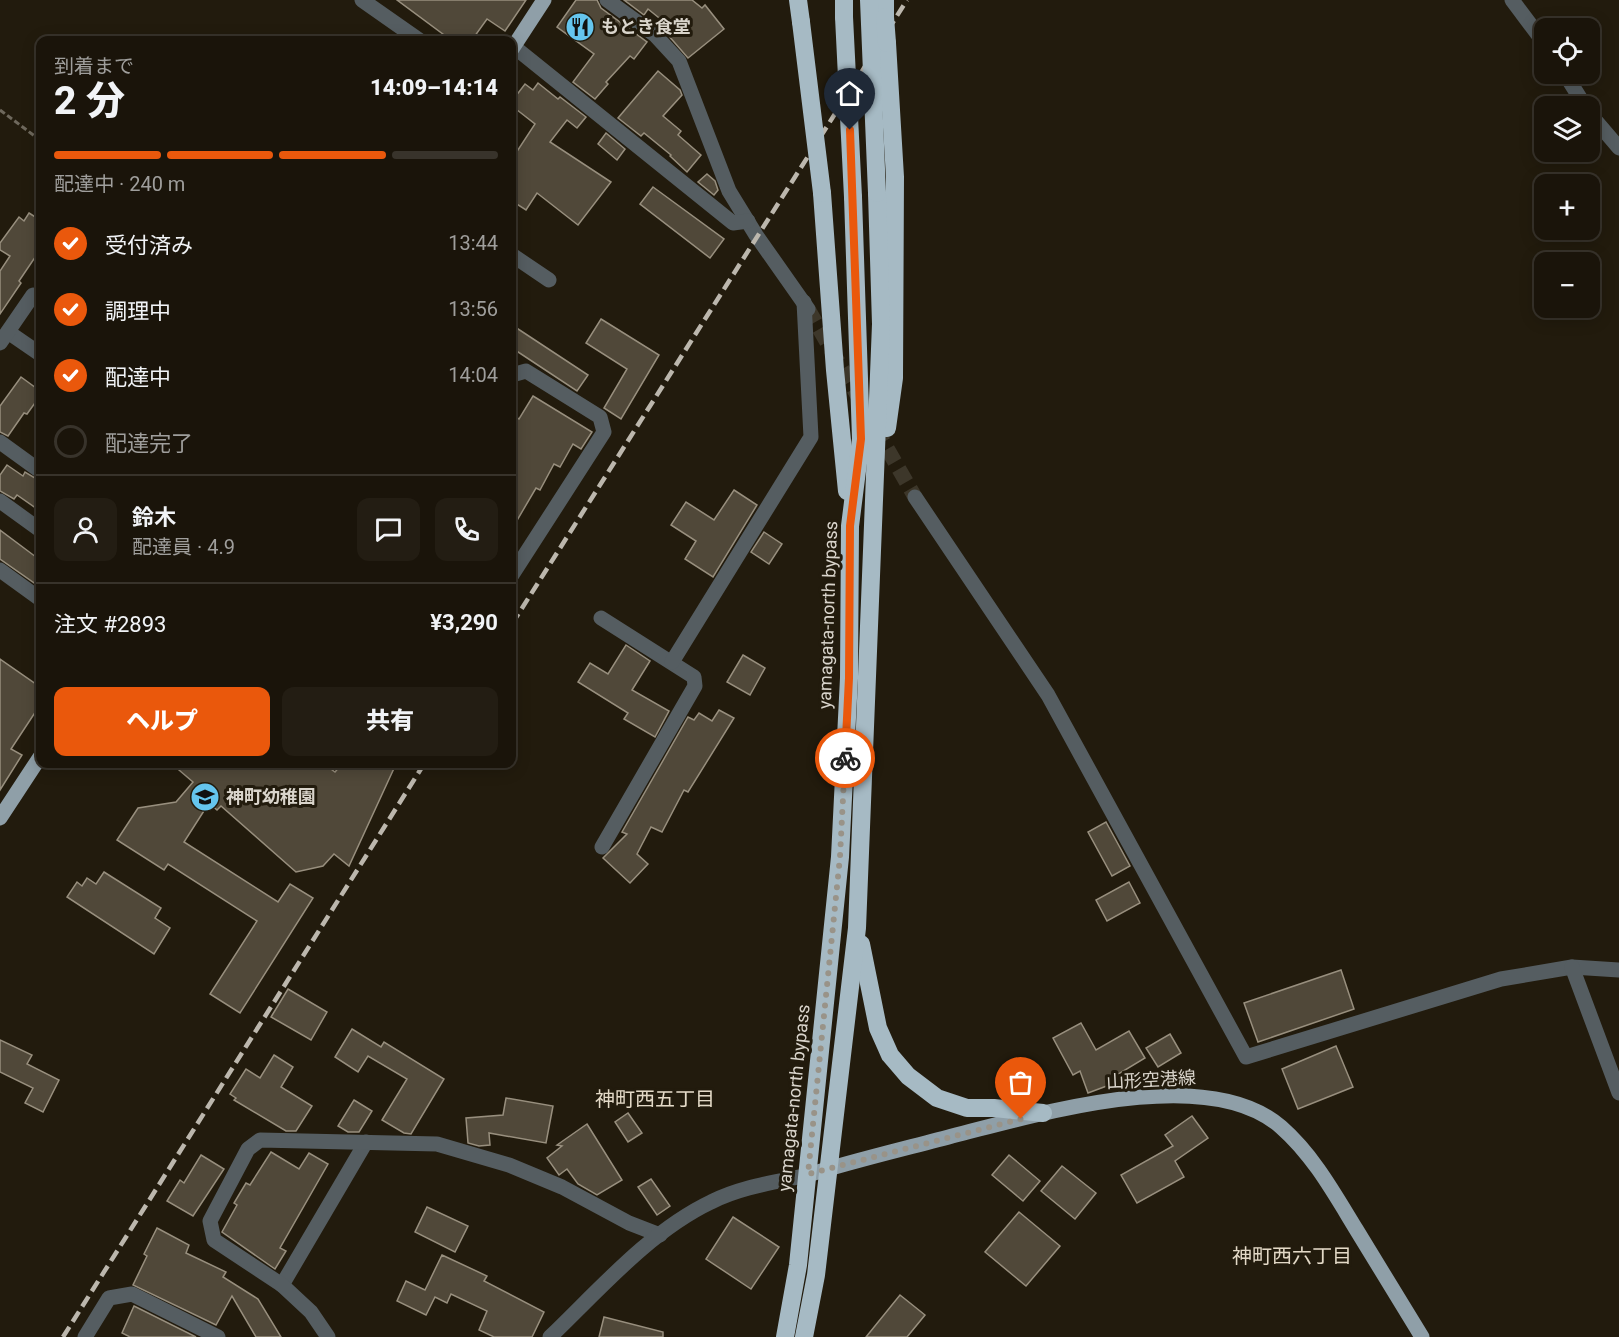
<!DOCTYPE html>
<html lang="ja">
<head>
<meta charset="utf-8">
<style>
	:root { --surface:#1a140a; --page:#231d13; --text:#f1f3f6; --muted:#9f9e9c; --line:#38332b; --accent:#ea580c }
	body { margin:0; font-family:Roboto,"Noto Sans JP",sans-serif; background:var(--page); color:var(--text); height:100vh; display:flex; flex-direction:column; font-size:22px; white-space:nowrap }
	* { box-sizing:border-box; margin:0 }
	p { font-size:20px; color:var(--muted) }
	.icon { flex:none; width:33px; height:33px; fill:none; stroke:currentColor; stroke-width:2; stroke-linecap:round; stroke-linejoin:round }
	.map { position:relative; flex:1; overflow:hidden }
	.drawer { position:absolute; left:36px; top:36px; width:480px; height:732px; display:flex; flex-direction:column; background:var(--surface); border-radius:12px; box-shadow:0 3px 15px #0003,0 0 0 2px var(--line) }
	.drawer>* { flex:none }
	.controls { position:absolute; left:1534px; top:18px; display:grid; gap:12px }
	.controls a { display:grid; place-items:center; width:66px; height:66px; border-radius:12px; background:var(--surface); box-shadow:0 3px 15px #0003,0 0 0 2px var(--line); font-size:30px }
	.pin { position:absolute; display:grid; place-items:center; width:51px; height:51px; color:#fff; margin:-62px -26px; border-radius:50% 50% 50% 0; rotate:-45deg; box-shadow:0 0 6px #0007 }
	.pin .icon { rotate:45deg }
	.courier { position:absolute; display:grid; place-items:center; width:60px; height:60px; margin:-30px; border:4px solid #ea580c; border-radius:50%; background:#fff; color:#222; box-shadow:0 2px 8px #0007 }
	.headline em { font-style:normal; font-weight:800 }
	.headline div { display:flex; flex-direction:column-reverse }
	.headline { display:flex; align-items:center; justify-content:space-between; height:102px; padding:0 18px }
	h1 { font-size:39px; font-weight:800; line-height:45px }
	.bar { display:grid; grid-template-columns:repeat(4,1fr); gap:9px 6px; align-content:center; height:72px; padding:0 18px }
	.bar i { height:8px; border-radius:4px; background:var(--line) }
	.bar .selected { background:var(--accent) }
	.bar p { grid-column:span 4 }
	.line { display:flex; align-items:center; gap:15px; padding:0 18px; border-top:2px solid var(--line) }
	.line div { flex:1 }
	.round { display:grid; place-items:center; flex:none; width:63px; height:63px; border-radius:12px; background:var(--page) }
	ol { padding:0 18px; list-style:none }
	li { display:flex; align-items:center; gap:18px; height:66px }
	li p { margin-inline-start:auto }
	li .icon { padding:6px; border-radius:50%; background:var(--accent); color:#fff; stroke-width:4 }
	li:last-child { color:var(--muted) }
	li i { width:33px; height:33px; border:3px solid var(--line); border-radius:50% }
	.cta { display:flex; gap:12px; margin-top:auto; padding:12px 18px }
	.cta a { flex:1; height:69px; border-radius:12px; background:var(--accent); color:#fff; font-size:24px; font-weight:800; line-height:69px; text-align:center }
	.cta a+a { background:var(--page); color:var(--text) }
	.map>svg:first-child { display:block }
	.building { fill:#504839; stroke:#988f7e; stroke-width:1.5 }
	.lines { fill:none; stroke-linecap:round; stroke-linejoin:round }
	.minor-tunnel { stroke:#3d372a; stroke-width:15; stroke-dasharray:15 8; stroke-linecap:butt }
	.path { stroke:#6e685c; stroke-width:3; stroke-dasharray:6 3; stroke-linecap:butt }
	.minor { stroke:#555d61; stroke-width:15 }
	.major { stroke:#8f9fa8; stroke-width:15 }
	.highway { stroke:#a6bac4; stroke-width:18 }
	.rail { stroke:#bcb7ad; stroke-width:4.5; stroke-dasharray:12 6; stroke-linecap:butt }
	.highway-bridge { stroke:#a6bac4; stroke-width:18 }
	.done { stroke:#999388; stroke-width:6; stroke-dasharray:0 10.8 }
	.route { stroke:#ea580c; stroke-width:8 }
	.labels { text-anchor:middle; stroke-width:6; stroke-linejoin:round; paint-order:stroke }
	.poi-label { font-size:18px; font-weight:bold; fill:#d9d4cb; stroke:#221b0d; text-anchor:start }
	.street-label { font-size:18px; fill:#d9d4cb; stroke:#221b0d }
	.neighbourhood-label { font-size:20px; fill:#e3d9c7; stroke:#221b0d }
</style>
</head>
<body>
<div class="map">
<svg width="1619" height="1337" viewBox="0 0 1619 1337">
	<rect width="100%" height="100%" fill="#221b0d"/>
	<g class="building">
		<path d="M397,0H526L505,31L487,19L472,40H451Z"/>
		<path d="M576,0H597L601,8L647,42L634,59L630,56L606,82L608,84L595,99L573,82L594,54L557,27Z"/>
		<path d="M624,0H692L702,8L705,5L724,29L688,58L668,35L674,30L648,9L644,15Z"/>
		<path d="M658,71L680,90L682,95L663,116L681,131L678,135L701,155L687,172L670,156L671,155L644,133L641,136L618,118Z"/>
		<path d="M538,83L558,99L560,97L586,117L577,128L567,120L550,142L611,182L578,225L537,193L526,210L512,201V159L535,124L512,106V101L525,84L533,90Z"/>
		<path d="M606,133L625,149L617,160L598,144Z"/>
		<path d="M707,174L715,181L718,190L714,195L698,182Z"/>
		<path d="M653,187L724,239L710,258L640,204Z"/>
		<path d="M29,213L40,220V250L19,281L21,283L0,314V271L10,256L0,250V243L19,217L24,221Z"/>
		<path d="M601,319L659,355L621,419L604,408L627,369L586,343Z"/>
		<path d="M512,325L588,375L577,391L512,348Z"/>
		<path d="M21,377L40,391V396L27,414L24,413L8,436L0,432V406Z"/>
		<path d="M533,396L592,432L581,449L573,444L560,467L554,464L540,490L536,488L512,529V415L519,419Z"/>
		<path d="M7,465L23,476L25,472L40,481V511L17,495L14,499L0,491V475Z"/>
		<path d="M734,490L757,505L713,577L685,559L696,541L671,525L686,502L714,520Z"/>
		<path d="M0,530L40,560V587L0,559Z"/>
		<path d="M764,532L782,544L769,564L751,552Z"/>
		<path d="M626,645L650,661L632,690L669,711L655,737L624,719L628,713L578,682L590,663L608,674Z"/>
		<path d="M743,655L765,668L750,695L727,682Z"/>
		<path d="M0,659L40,687V705L11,749L22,755L0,790Z"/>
		<path d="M719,710L734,718L688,792L684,790L662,832L651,827L637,854L648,864L630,883L603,858L627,834L622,832L688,717L694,720L699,713L712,721Z"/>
		<path d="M172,764H324L335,772L342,764H396L349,866L334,854L323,866L296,872L221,806L217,810L209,803L184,842L278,902L290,884L313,898L240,1013L210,994L257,921L168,864L164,870L117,840L138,808L176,802L193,782Z"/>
		<path d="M1106,822L1130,866L1112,876L1088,832Z"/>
		<path d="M104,872L161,908L155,918L170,928L154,954L67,897L77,882L82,886L87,878L96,884Z"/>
		<path d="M1129,882L1140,903L1107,921L1096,900Z"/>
		<path d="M1341,970L1354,1009L1258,1042L1244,1003Z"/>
		<path d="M288,989L327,1012L311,1040L271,1017Z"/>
		<path d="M1081,1023L1096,1050L1129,1031L1145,1058L1110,1079L1112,1084L1088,1093L1080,1071L1073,1075L1053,1038Z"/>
		<path d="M352,1029L381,1047L384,1042L444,1079L411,1134L404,1133L382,1120L407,1079L368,1056L358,1072L335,1057Z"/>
		<path d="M1170,1034L1181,1053L1158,1067L1146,1048Z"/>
		<path d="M0,1040L32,1055L27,1064L59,1080L43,1112L25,1103L33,1088L0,1072Z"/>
		<path d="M1336,1046L1353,1087L1298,1109L1282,1069Z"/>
		<path d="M274,1055L293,1067L281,1087L312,1106L296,1131H286L234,1100L236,1098L230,1094L246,1069L260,1078Z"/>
		<path d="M506,1098L553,1106L546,1143L489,1133L490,1145L479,1146L468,1143L466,1118L503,1115Z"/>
		<path d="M354,1100L372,1111L359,1132H348L338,1126Z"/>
		<path d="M628,1113L642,1133L628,1142L615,1122Z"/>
		<path d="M1192,1116L1208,1138L1175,1161L1184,1177L1137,1203L1121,1175L1173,1146L1165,1135Z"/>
		<path d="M587,1124L622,1180L597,1195L578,1184L567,1169L559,1175L547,1158L562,1146L557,1145Z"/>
		<path d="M271,1152L299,1169L309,1153L328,1164L280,1248L286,1251L275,1269L222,1232L237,1205L234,1203L246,1183L250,1185Z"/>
		<path d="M201,1155L224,1169L193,1216L167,1201L180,1180L184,1183Z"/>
		<path d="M1009,1155L1040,1181L1023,1201L992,1175Z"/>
		<path d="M1062,1166L1096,1193L1075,1219L1041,1191Z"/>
		<path d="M651,1179L670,1206L657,1215L638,1187Z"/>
		<path d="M427,1207L468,1226L455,1252L415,1232Z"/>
		<path d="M1019,1212L1060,1246L1026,1286L985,1252Z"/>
		<path d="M733,1217L779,1247L751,1289L706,1259Z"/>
		<path d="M157,1228L189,1245L186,1253L226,1272L223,1277L258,1299L281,1337H256L232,1296L216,1325L133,1285L147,1256L144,1254Z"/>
		<path d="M442,1255L487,1276L484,1281L544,1312L532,1337H494L479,1330L487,1311L451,1294L447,1303L435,1297L426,1315L397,1301L406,1281L425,1290Z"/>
		<path d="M900,1295L925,1315L907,1337H866Z"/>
		<path d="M134,1306L196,1337H130L122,1333Z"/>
		<path d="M604,1317L663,1332V1337H599Z"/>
	</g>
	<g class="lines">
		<g class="minor-tunnel">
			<path d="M808,309L860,400"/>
			<path d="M876,429L915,497"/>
		</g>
		<path class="path" d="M0,110L40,140"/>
		<g class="minor">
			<path d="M362,0L419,40"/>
			<path d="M607,0L655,35L679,61L729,191L756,235L808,309"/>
			<path d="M1512,0L1545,44"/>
			<path d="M513,46L733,223L748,221"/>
			<path d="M1565,74L1585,106"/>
			<path d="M1590,114L1619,148"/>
			<path d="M512,255L549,280"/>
			<path d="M8,332L40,354"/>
			<path d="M0,343L33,295"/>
			<path d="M512,375L526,371L600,417L604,432L512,575"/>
			<path d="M0,442L40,471"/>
			<path d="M915,497L1048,695L1246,1057L1501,979L1572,967L1619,970"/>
			<path d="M0,501L40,530"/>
			<path d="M0,570L40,599"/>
			<path d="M601,618L694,677L695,686L602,847"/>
			<path d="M672,662L811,437L804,302"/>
			<path d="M1572,967L1619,1093"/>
			<path d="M282,1285L366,1142"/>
			<path d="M85,1337L109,1298L132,1294L218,1337"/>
			<path d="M328,1337L311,1312L282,1285L214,1240L210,1221L248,1149L260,1140L437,1144L509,1165L562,1187L629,1223L660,1235"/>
			<path d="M550,1337C599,1290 650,1231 711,1202C740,1187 776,1182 808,1175"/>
		</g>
		<g class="major">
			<path d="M512,49L544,0"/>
			<path d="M0,818L40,757"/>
			<path d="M808,1175C856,1160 904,1149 952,1136C1037,1115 1207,1062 1281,1127C1313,1155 1334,1193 1356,1229C1378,1265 1400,1301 1422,1337"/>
		</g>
		<g class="highway">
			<path d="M798,0L801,22"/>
			<path d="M844,0V17"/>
			<path d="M885,17V0"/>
			<path d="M887,43L895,177L894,378L887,428"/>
			<path d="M822,193L835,370L847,491"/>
			<path d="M861,944L878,1028L890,1055L908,1076L937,1098L967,1108H994L1043,1113"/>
			<path d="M785,1337L798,1265L840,857L849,678L850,526L861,439L853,197"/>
			<path d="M804,1337L816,1275L857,928L881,324L877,193"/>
		</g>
		<g class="rail">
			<path d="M512,624L907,0"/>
			<path d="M63,1337L424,764"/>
		</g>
		<g class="highway-bridge">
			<path d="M869,0L877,193"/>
			<path d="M844,17L853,197"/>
			<path d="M885,17L887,43"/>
			<path d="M801,22L822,193"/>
		</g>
	</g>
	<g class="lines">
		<path class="done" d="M845,758L840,857L808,1174L1021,1119"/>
		<path class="route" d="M845,758L849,678L850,526L861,439L850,130"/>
	</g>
	<defs>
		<g id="restaurant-disc" transform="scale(1.5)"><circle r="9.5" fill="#65c5ee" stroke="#221b0d"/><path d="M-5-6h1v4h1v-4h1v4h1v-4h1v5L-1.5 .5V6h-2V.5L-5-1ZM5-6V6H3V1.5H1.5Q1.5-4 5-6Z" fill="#111"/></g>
		<g id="school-disc" transform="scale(1.5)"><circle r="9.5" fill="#65c5ee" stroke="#221b0d"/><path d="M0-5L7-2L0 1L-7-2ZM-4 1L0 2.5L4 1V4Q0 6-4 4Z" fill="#111"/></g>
	</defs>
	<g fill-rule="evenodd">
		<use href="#restaurant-disc" x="580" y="27"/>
		<use href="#school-disc" x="205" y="797"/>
	</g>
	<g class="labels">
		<g class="poi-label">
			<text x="601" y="33">もとき食堂</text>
			<text x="226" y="803">神町幼稚園</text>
		</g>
		<g class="street-label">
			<text transform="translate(828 615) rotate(-88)" y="6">yamagata-north bypass</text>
			<text transform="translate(1151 1080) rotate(-3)" y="6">山形空港線</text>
			<text transform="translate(794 1098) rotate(-84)" y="6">yamagata-north bypass</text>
		</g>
		<g class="neighbourhood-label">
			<text x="655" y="1106">神町西五丁目</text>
			<text x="1292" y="1263">神町西六丁目</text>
		</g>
	</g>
</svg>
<div class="controls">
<a><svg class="icon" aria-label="locate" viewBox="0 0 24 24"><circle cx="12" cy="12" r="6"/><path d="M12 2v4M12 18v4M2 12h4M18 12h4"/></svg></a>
<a><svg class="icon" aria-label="layers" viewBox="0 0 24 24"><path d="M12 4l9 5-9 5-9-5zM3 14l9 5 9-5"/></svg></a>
<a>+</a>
<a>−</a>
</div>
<div class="pin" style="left:1021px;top:1119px;background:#ea580c"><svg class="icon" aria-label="bag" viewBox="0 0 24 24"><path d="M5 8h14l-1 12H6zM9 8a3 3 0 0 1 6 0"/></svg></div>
<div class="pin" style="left:850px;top:130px;background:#1f2937"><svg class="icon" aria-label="home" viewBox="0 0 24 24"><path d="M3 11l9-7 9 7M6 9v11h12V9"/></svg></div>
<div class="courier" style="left:845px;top:758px"><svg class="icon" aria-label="bike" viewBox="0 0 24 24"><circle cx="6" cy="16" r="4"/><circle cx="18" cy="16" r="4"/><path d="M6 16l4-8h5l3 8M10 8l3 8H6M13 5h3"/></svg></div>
<section class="drawer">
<div class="headline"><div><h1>2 分</h1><p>到着まで</p></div><em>14:09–14:14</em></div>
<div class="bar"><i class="selected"></i><i class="selected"></i><i class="selected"></i><i></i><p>配達中 · 240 m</p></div>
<ol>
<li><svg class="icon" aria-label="check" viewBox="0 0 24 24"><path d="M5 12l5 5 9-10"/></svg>受付済み<p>13:44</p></li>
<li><svg class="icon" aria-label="check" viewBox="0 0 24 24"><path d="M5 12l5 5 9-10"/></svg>調理中<p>13:56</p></li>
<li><svg class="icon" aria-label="check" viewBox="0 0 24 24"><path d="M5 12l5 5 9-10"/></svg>配達中<p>14:04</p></li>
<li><i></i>配達完了</li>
</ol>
<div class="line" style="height:108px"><a class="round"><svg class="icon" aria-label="person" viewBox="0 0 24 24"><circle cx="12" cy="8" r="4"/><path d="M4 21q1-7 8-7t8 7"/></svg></a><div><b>鈴木</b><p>配達員 · 4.9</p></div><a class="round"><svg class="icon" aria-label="chat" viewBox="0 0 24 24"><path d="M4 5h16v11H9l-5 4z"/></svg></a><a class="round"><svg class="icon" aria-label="phone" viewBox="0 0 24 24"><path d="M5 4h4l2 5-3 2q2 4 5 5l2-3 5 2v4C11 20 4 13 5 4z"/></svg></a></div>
<div class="line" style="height:78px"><div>注文 #2893</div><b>¥3,290</b></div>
<div class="cta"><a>ヘルプ</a><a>共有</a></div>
</section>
</div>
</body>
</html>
